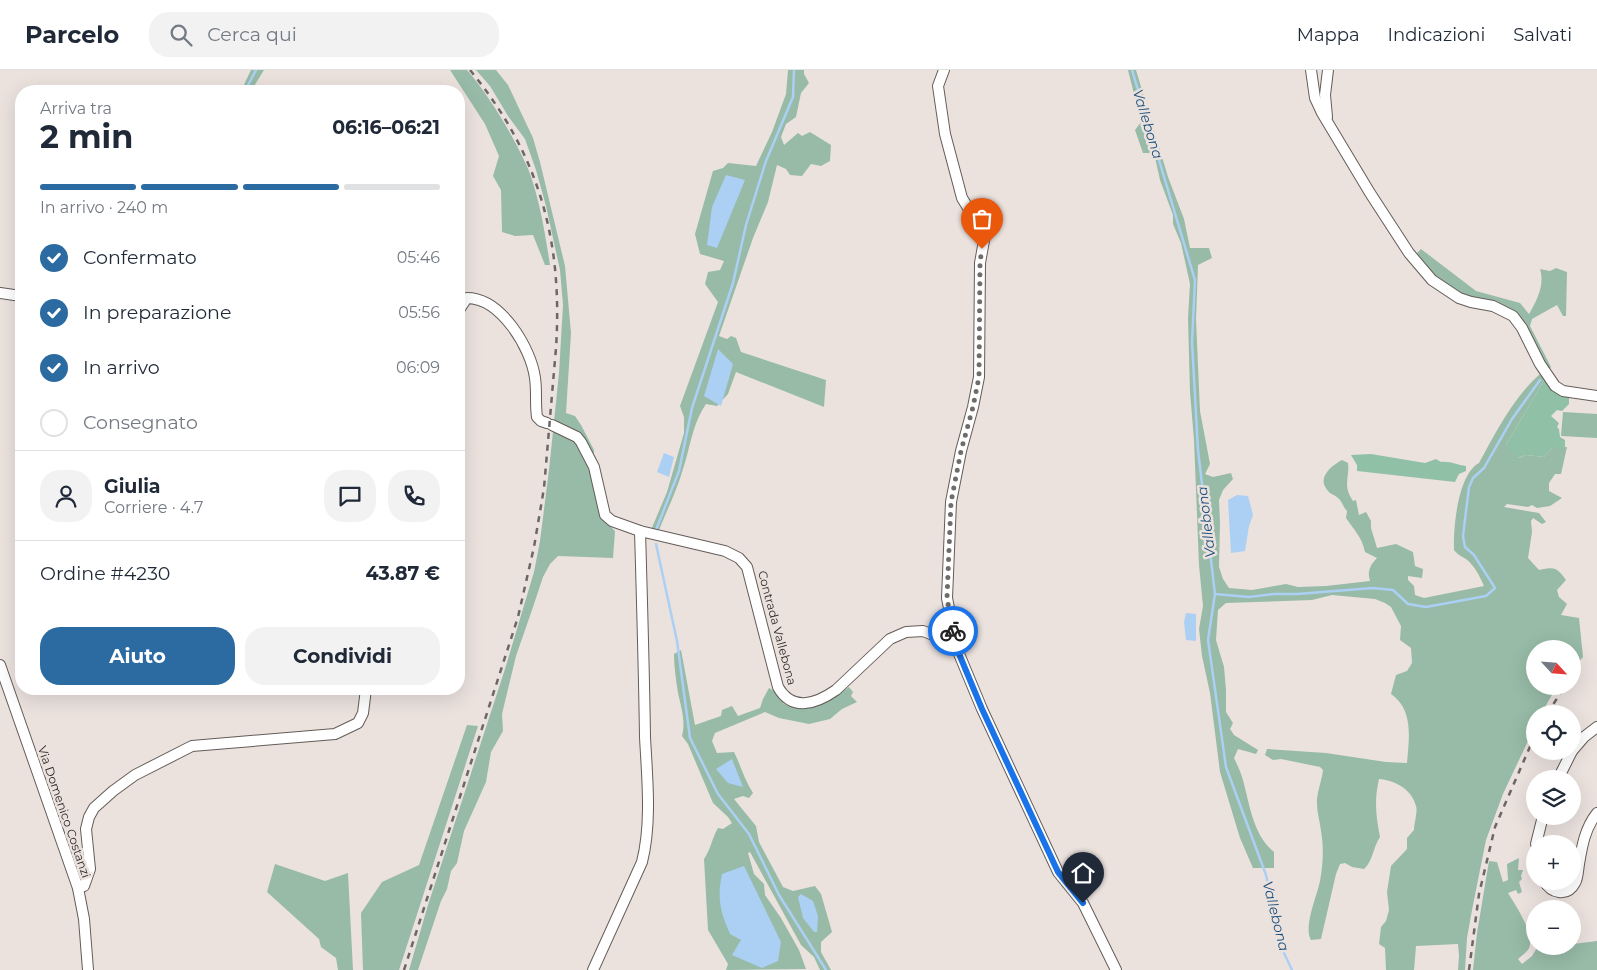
<!DOCTYPE html>
<html lang="it">
<head>
<meta charset="utf-8">
<style>
	:root { --surface:#fff; --page:#f2f2f3; --text:#1f2937; --muted:#747a83; --line:#e0e1e3; --accent:#2c6ba1 }
	body { margin:0; font-family:Montserrat,sans-serif; background:var(--page); color:var(--text); height:100vh; display:flex; flex-direction:column; font-size:19px; white-space:nowrap }
	* { box-sizing:border-box; margin:0 }
	p { font-size:16px; color:var(--muted) }
	.icon { flex:none; width:28px; height:28px; fill:none; stroke:currentColor; stroke-width:2; stroke-linecap:round; stroke-linejoin:round }
	.map { position:relative; flex:1; overflow:hidden }
	.details { position:absolute; left:15px; top:15px; width:450px; height:610px; display:flex; flex-direction:column; background:var(--surface); border-radius:20px; box-shadow:0 5px 20px #0002 }
	.details>* { flex:none }
	.needle { width:32px; rotate:116deg }
	.controls { position:absolute; left:1526px; top:570px; display:grid; gap:10px }
	.controls a { display:grid; place-items:center; width:55px; height:55px; border-radius:50%; background:var(--surface); box-shadow:0 5px 20px #0002; font-size:25px }
	.pin { position:absolute; display:grid; place-items:center; width:42px; height:42px; color:#fff; margin:-51px -21px; border-radius:50% 50% 50% 0; rotate:-45deg; box-shadow:0 0 5px #0007 }
	.pin .icon { rotate:45deg }
	.courier { position:absolute; display:grid; place-items:center; width:50px; height:50px; margin:-25px; border:4px solid #1a73e8; border-radius:50%; background:#fff; color:#222; box-shadow:0 1px 6px #0007 }
	.summary em { font-style:normal; font-weight:700 }
	.summary div { display:flex; flex-direction:column-reverse }
	.summary { display:flex; align-items:center; justify-content:space-between; height:85px; padding:0 25px }
	h1 { font-size:32px; font-weight:700; line-height:38px }
	.bar { display:grid; grid-template-columns:repeat(4,1fr); gap:8px 5px; align-content:center; height:60px; padding:0 25px }
	.bar i { height:6px; border-radius:4px; background:var(--line) }
	.bar .on { background:var(--accent) }
	.bar p { grid-column:span 4 }
	.line { display:flex; align-items:center; gap:12px; padding:0 25px; border-top:1px solid var(--line) }
	.line div { flex:1 }
	.round { display:grid; place-items:center; flex:none; width:52px; height:52px; border-radius:20px; background:var(--page) }
	ol { padding:0 25px; list-style:none }
	li { display:flex; align-items:center; gap:15px; height:55px }
	li p { margin-inline-start:auto }
	li .icon { padding:5px; border-radius:50%; background:var(--accent); color:#fff; stroke-width:4 }
	li:last-child { color:var(--muted) }
	li i { width:28px; height:28px; border:2px solid var(--line); border-radius:50% }
	.primary-button { display:flex; gap:10px; margin-top:auto; padding:10px 25px }
	.primary-button a { flex:1; height:58px; border-radius:20px; background:var(--accent); color:#fff; font-size:20px; font-weight:700; line-height:58px; text-align:center }
	.primary-button a+a { background:var(--page); color:var(--text) }
	header { display:flex; align-items:center; gap:30px; box-sizing:border-box; height:70px; padding:0 25px; background:var(--surface); border-bottom:1px solid var(--line) }
	header strong { font-size:24px }
	nav { display:flex; gap:28px; margin-inline-start:auto; font-size:18px }
	.search { width:350px; height:45px; background:var(--page); display:flex; align-items:center; gap:12px; box-sizing:border-box; padding:0 18px; border-radius:20px; color:var(--muted); font-size:19px }
	.map>svg:first-child { display:block }
	.green { fill:#97bba7 }
	.forest { fill:#90c1a6 }
	.water { fill:#abd0f4 }
	.lines { fill:none; stroke-linecap:round; stroke-linejoin:round }
	.stream { stroke:#abd0f4; stroke-width:2.5 }
	.minor-casing { stroke:#645c59; stroke-width:12 }
	.minor { stroke:#fff; stroke-width:10 }
	.rail { stroke:#6c6765; stroke-width:2.5; stroke-dasharray:6 6; stroke-linecap:butt }
	.done { stroke:#716c6a; stroke-width:5; stroke-dasharray:0 9 }
	.route { stroke:#1a73e8; stroke-width:6 }
	.labels { text-anchor:middle; stroke-width:5; stroke-linejoin:round; paint-order:stroke }
	.street-label { font-size:12px; fill:#2f2c2b; stroke:#ebe2de }
	.water-label { font-size:14px; font-style:italic; fill:#1a4f7d; stroke:#ebe2de }
</style>
</head>
<body>
<header>
<strong>Parcelo</strong>
<div class="search"><svg class="icon" aria-label="search" viewBox="0 0 24 24"><circle cx="10" cy="10" r="6"/><path d="M15 15l6 6"/></svg>Cerca qui</div>
<nav><a>Mappa</a><a>Indicazioni</a><a>Salvati</a></nav>
</header>
<div class="map">
<svg width="1597" height="900" viewBox="0 0 1597 900">
	<rect width="100%" height="100%" fill="#ebe2de"/>
	<g class="green">
		<path d="M251,0H264L251,21H241Z"/>
		<path d="M450,0H467C489,25 516,70 529,101C540,131 545,163 550,195H545L533,165L515,166L502,162L501,120L493,106L499,86L485,54Z"/>
		<path d="M476,0H496L508,15L533,68L540,92L565,196L571,263L566,343L575,346L581,355L594,380L593,402L604,450L615,461L613,488L558,486L550,494L543,507L532,540L516,586L502,644L503,661L491,682L486,712L464,761L457,793L451,801L447,819L441,831L418,900H409L428,835L505,599L534,502L540,471L549,400L559,303L563,235L560,200L546,136L536,100L525,69L508,46L490,16Z"/>
		<path d="M788,0H804V4L809,13L801,23L796,47L786,54L781,67L784,75L798,63L802,66L810,62L831,75L830,91L821,96L811,94L802,106L790,105L786,99L777,95L768,132L753,168L719,266L727,269L731,266L736,268L741,282L826,310L824,337L736,302L728,324L717,336L706,334C692,355 691,375 683,399C677,420 667,440 659,460H651L667,422L684,363V347L680,336L718,232L705,214L708,202L720,200L724,191L700,184L695,164L713,101L723,98L728,93L756,96L772,62L786,24Z"/>
		<path d="M1128,0H1136L1168,107L1184,149L1190,178H1209L1212,188L1198,195L1196,249L1200,341L1210,394L1205,404L1213,407L1231,403L1233,409L1223,420L1219,430L1220,453L1219,497L1223,509L1229,518L1252,520L1286,514L1298,517L1326,516L1370,511C1367,502 1370,495 1377,488L1365,482C1362,467 1354,460 1346,448L1347,441C1343,437 1342,431 1338,428C1335,425 1330,424 1328,421C1316,408 1331,396 1342,390L1348,393C1350,407 1342,415 1353,431L1356,430L1359,445L1366,442L1371,451V458L1377,478L1396,474L1413,482L1415,496L1423,499L1422,508L1408,506V510L1414,516L1415,525L1424,528L1484,516C1480,507 1475,496 1466,489C1461,486 1458,485 1454,480C1453,458 1458,404 1479,393C1496,362 1513,328 1540,304L1544,310L1506,375L1519,388L1526,385L1544,387L1552,378L1567,377L1561,404H1555L1549,413V421L1562,428L1550,436L1537,438L1532,435L1528,437L1507,434L1504,437L1539,443L1546,452L1542,454L1533,448L1531,451L1532,462L1528,488L1539,500C1555,497 1556,497 1566,510L1557,520L1559,527L1567,534L1561,545L1579,548L1583,587L1573,598L1572,579H1535V616H1557L1541,644H1535V656L1503,724L1486,770L1472,840L1467,868L1465,900H1458L1459,886L1458,874L1416,876L1414,900H1386L1385,878L1379,874L1381,857L1386,851L1389,840L1387,822L1391,796L1407,779V768L1414,760C1414,754 1418,740 1416,736C1412,719 1394,710 1379,709C1374,731 1376,746 1380,767C1373,777 1373,791 1364,799L1352,797L1345,793L1340,794L1336,804L1321,869L1311,870C1303,857 1317,826 1320,811C1323,794 1324,778 1321,761C1320,752 1317,743 1317,734C1316,725 1322,710 1323,700L1320,697L1281,689L1273,690L1265,685L1267,679L1326,683L1386,692L1407,693C1409,668 1414,640 1391,624L1396,605L1407,601L1412,593L1411,578L1400,570L1401,556L1391,537L1385,533L1375,529L1332,525L1312,530L1226,533L1218,540L1216,570L1224,597L1226,620V642L1233,653L1230,659L1234,665L1258,680L1256,684L1238,679L1234,688C1238,696 1242,705 1244,714C1250,737 1254,766 1274,782V798H1253L1240,768L1220,702L1210,623L1202,586L1199,559L1203,536L1199,495L1194,370L1190,322L1188,248L1190,214L1181,173L1173,154V145L1160,110L1154,83H1143L1135,60L1141,52Z"/>
		<path d="M1421,179L1476,221L1520,233L1529,244C1537,230 1545,215 1540,199L1550,201L1556,198L1567,202L1566,246H1563L1557,235L1532,249L1530,256L1551,297L1548,301L1522,255L1448,219L1414,186Z"/>
		<path d="M1563,342L1597,344V368L1561,366Z"/>
		<path d="M681,580L695,655L721,646L722,640L732,636L738,646L760,638L763,629L769,618L776,622L784,634C815,641 823,634 849,617L853,622L851,626L857,632L842,639L830,649L809,654L779,648L765,642L715,663L712,671L717,683L734,682C741,696 745,711 753,723L749,728L743,726L734,729L756,756L759,772L783,817L793,821L815,816L821,824L832,862L821,872V882L831,900H820L814,887L801,875L750,782L748,783L754,804L764,814L765,825L781,848L799,880L806,899L726,900L728,894L708,860L704,789C711,779 712,768 718,758L723,759L732,753L728,747L713,733L688,674L682,666C686,651 681,637 678,623C676,610 674,597 674,584Z"/>
		<path d="M467,655L478,656L399,900H363L361,843L382,812L419,795Z"/>
		<path d="M1519,788L1518,800H1523L1521,806L1522,809L1519,812L1522,822L1518,824L1516,820L1508,823C1516,836 1531,858 1530,874C1530,881 1522,885 1518,889L1522,894L1532,886L1538,876H1572L1573,874L1597,871V900H1473L1477,863L1489,791L1497,792L1503,812L1508,810L1507,794Z"/>
		<path d="M275,794L325,811L348,803L353,900H338L336,888L321,877L319,869L267,822Z"/>
	</g>
	<g class="forest">
		<path d="M1544,310L1552,318L1569,325V334L1562,341L1557,340L1551,346L1559,353L1557,357L1559,359L1560,367L1565,370V378H1552L1544,387L1526,385L1518,388L1511,383L1506,375Z"/>
		<path d="M1371,384L1425,393L1436,389L1441,392C1450,391 1457,395 1466,396V401L1459,404L1455,412L1357,401V395L1351,385Z"/>
	</g>
	<g class="water">
		<path d="M726,105L745,110L717,178L707,175L712,137Z"/>
		<path d="M718,279L733,294L721,336L704,326Z"/>
		<path d="M664,383L674,387L669,407L657,402Z"/>
		<path d="M1237,425L1248,426L1253,445L1249,456L1245,481L1231,483L1228,430Z"/>
		<path d="M1186,543L1196,544V571L1186,570L1184,552Z"/>
		<path d="M732,689L743,717L728,713L716,699Z"/>
		<path d="M744,796L781,872L778,891L762,898L732,885L741,870L730,864C720,841 717,828 722,804Z"/>
		<path d="M801,824L813,831L818,846L817,862H814L803,848L798,827Z"/>
	</g>
	<g class="lines">
		<g class="stream">
			<path d="M1132,0L1195,210L1192,272L1198,380L1215,524L1208,570L1226,697L1266,805L1284,883L1292,900"/>
			<path d="M245,21L256,0"/>
			<path d="M656,460L679,401L692,338L733,213L746,155L766,91L793,27L794,0"/>
			<path d="M656,474L677,571L690,668L718,724L749,764L779,825L826,900"/>
			<path d="M1215,524L1249,527L1274,524H1297L1373,518L1393,520L1408,534L1426,537L1486,526L1495,518L1474,485L1465,477L1463,466L1469,417L1473,408L1484,398L1512,349L1540,310"/>
		</g>
		<g class="minor-casing">
			<g id="minor">
				<path d="M944,0L938,16L945,64L962,128L985,165L980,193L979,307L973,337L961,381L951,432L947,528L957,579"/>
				<path d="M1311,0L1315,28L1322,43L1370,123L1409,183L1432,210L1459,228L1471,232L1493,236L1513,246L1522,258L1540,294L1555,316L1563,321L1597,326"/>
				<path d="M1327,47L1325,25L1328,0"/>
				<path d="M0,223L21,226"/>
				<path d="M459,240L467,228C501,228 531,278 535,308C537,321 535,334 537,347L541,351L547,353"/>
				<path d="M552,355L577,367L581,372L594,397L605,445L612,451L640,461L725,481L739,488L747,497L778,617C792,642 816,634 836,620L890,569L906,562L923,561L941,568L957,579L982,639L1058,802L1083,833L1116,900"/>
				<path d="M0,595L78,818L84,849L88,900"/>
				<path d="M1572,681L1584,667L1597,657"/>
				<path d="M1558,709L1572,681"/>
				<path d="M1536,774L1543,746"/>
				<path d="M1544,811C1551,823 1567,828 1575,813C1578,808 1578,800 1579,794C1582,776 1585,758 1597,743"/>
				<path d="M78,818L84,816L90,799L86,759L89,747L94,738L113,721L135,705L192,676L335,664L358,653L363,643L366,619"/>
				<path d="M593,900L642,792C652,753 647,706 645,667C644,598 642,530 640,461"/>
			</g>
		</g>
		<use href="#minor" class="minor"/>
		<g class="rail">
			<path d="M1572,605L1574,603"/>
			<path d="M1547,644L1565,616"/>
			<path d="M404,900L518,547L534,477L544,418L556,278C563,170 539,84 470,0"/>
			<path d="M1469,900L1479,824L1495,757L1535,665"/>
		</g>
	</g>
	<g class="lines">
		<path class="done" d="M953,561L947,528L951,432L961,381L973,337L979,307L980,192L982,179"/>
		<path class="route" d="M953,561L957,579L982,639L1058,802L1083,833"/>
	</g>
	<g class="labels">
		<g class="street-label">
			<text transform="translate(777 558) rotate(75)" y="4">Contrada Vallebona</text>
			<text transform="translate(64 742) rotate(71)" y="4">Via Domenico Costanzi</text>
		</g>
		<g class="water-label">
			<text transform="translate(1148 54) rotate(73)" y="5">Vallebona</text>
			<text transform="translate(1206 452) rotate(-97)" y="5">Vallebona</text>
			<text transform="translate(1276 846) rotate(76)" y="5">Vallebona</text>
		</g>
	</g>
</svg>
<div class="controls">
<a><svg class="needle" viewBox="-14 -14 28 28"><path d="M0-13l5 13h-10z" fill="#e53935"/><path d="M0 13l5-13h-10z" fill="#747a83"/></svg></a>
<a><svg class="icon" aria-label="locate" viewBox="0 0 24 24"><circle cx="12" cy="12" r="6"/><path d="M12 2v4M12 18v4M2 12h4M18 12h4"/></svg></a>
<a><svg class="icon" aria-label="layers" viewBox="0 0 24 24"><path d="M12 4l9 5-9 5-9-5zM3 14l9 5 9-5"/></svg></a>
<a>+</a>
<a>−</a>
</div>
<div class="pin" style="left:982px;top:179px;background:#ea580c"><svg class="icon" aria-label="bag" viewBox="0 0 24 24"><path d="M5 8h14l-1 12H6zM9 8a3 3 0 0 1 6 0"/></svg></div>
<div class="pin" style="left:1083px;top:833px;background:#1f2937"><svg class="icon" aria-label="home" viewBox="0 0 24 24"><path d="M3 11l9-7 9 7M6 9v11h12V9"/></svg></div>
<div class="courier" style="left:953px;top:561px"><svg class="icon" aria-label="bike" viewBox="0 0 24 24"><circle cx="6" cy="16" r="4"/><circle cx="18" cy="16" r="4"/><path d="M6 16l4-8h5l3 8M10 8l3 8H6M13 5h3"/></svg></div>
<section class="details">
<div class="summary"><div><h1>2 min</h1><p>Arriva tra</p></div><em>06:16–06:21</em></div>
<div class="bar"><i class="on"></i><i class="on"></i><i class="on"></i><i></i><p>In arrivo · 240 m</p></div>
<ol>
<li><svg class="icon" aria-label="check" viewBox="0 0 24 24"><path d="M5 12l5 5 9-10"/></svg>Confermato<p>05:46</p></li>
<li><svg class="icon" aria-label="check" viewBox="0 0 24 24"><path d="M5 12l5 5 9-10"/></svg>In preparazione<p>05:56</p></li>
<li><svg class="icon" aria-label="check" viewBox="0 0 24 24"><path d="M5 12l5 5 9-10"/></svg>In arrivo<p>06:09</p></li>
<li><i></i>Consegnato</li>
</ol>
<div class="line" style="height:90px"><a class="round"><svg class="icon" aria-label="person" viewBox="0 0 24 24"><circle cx="12" cy="8" r="4"/><path d="M4 21q1-7 8-7t8 7"/></svg></a><div><b>Giulia</b><p>Corriere · 4.7</p></div><a class="round"><svg class="icon" aria-label="chat" viewBox="0 0 24 24"><path d="M4 5h16v11H9l-5 4z"/></svg></a><a class="round"><svg class="icon" aria-label="phone" viewBox="0 0 24 24"><path d="M5 4h4l2 5-3 2q2 4 5 5l2-3 5 2v4C11 20 4 13 5 4z"/></svg></a></div>
<div class="line" style="height:65px"><div>Ordine #4230</div><b>43.87 €</b></div>
<div class="primary-button"><a>Aiuto</a><a>Condividi</a></div>
</section>
</div>
</body>
</html>
